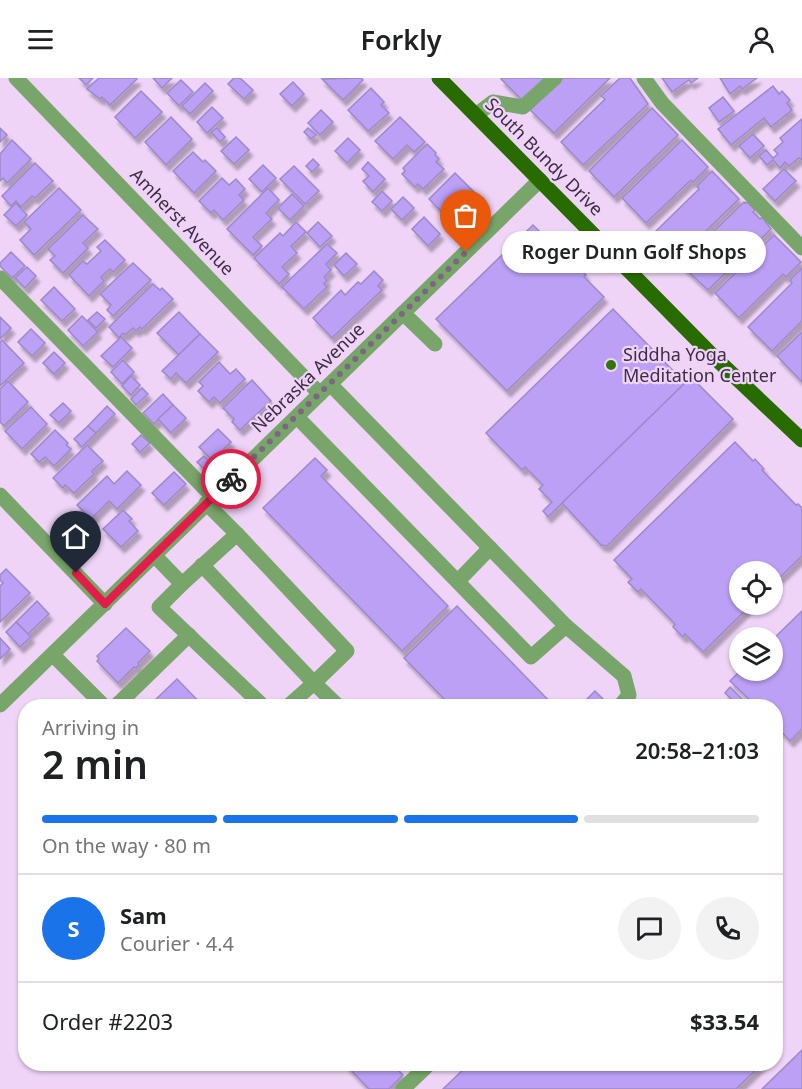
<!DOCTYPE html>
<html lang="en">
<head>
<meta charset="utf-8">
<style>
	:root { --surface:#fff; --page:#f2f2f2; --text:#202124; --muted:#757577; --line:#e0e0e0; --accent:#1a73e8 }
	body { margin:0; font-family:"Noto Sans",sans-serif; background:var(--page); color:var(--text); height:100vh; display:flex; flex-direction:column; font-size:22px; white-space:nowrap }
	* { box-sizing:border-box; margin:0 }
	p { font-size:20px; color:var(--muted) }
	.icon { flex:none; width:33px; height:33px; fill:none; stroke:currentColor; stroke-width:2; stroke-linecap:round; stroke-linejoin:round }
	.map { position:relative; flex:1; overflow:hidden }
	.side { position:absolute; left:18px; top:621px; width:765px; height:372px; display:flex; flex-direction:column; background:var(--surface); border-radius:24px; box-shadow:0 2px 4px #0004 }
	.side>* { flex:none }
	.tools { position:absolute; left:729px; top:483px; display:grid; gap:12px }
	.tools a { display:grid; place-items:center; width:54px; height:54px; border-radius:50%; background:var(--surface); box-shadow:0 2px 4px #0004; font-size:30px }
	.pin { position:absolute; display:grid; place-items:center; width:51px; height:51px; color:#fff; margin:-62px -26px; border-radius:50% 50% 50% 0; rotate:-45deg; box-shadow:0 0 6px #0007 }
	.pin .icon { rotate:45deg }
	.courier { position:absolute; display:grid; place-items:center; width:60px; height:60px; margin:-30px; border:4px solid #e11d48; border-radius:50%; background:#fff; color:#222; box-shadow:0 2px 8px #0007 }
	.bubble { position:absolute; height:42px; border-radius:21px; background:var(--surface); box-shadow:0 2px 4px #0004; font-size:20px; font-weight:600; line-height:42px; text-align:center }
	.summary em { font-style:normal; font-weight:600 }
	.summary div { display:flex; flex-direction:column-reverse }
	.summary { display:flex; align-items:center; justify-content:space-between; height:102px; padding:0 24px }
	h1 { font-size:39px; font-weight:600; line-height:45px }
	.bar { display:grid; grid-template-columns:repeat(4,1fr); gap:9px 6px; align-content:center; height:72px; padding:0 24px }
	.bar i { height:8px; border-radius:4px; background:var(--line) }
	.bar .selected { background:var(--accent) }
	.bar p { grid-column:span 4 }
	.line { display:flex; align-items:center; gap:15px; padding:0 24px; border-top:2px solid var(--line) }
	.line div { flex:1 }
	.round { display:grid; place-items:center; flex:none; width:63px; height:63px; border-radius:32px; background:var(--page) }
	header { display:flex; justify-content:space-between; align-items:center; height:78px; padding:0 24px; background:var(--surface); font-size:27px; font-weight:600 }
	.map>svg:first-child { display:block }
	.building { fill:#bba0f5; stroke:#9c89c7; stroke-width:1.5; filter:url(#shadow) }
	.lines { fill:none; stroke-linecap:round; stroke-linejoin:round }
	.minor { stroke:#78a56a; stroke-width:15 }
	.major { stroke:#286c00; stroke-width:15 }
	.done { stroke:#7c6783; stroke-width:6; stroke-dasharray:0 10.8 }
	.route { stroke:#e11d48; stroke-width:8 }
	.poi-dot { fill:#317412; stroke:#efd4f8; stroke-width:2 }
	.labels { text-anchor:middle; stroke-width:4.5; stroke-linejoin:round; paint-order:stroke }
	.street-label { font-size:18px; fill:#3e2d44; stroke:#efd4f8 }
	.poi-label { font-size:18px; fill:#3e2d44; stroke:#efd4f8; text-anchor:start }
</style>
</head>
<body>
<header><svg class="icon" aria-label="menu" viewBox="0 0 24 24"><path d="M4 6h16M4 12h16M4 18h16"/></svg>Forkly<svg class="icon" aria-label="person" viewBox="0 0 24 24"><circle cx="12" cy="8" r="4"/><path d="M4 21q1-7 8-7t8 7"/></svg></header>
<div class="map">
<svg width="802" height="1011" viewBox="0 0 802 1011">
	<defs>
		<filter id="shadow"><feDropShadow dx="3.5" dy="6" stdDeviation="1.5" flood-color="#0004"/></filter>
	</defs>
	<rect width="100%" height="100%" fill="#efd4f8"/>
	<g class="building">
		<path d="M79,0H93L86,7Z"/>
		<path d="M99,0H136L137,1L110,27L102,19L100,21L87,11Z"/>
		<path d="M153,0H172L162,10Z"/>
		<path d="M234,0H240L253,12L244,21L228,6Z"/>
		<path d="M361,0L363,2L343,22L322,1Z"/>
		<path d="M503,0H549L524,24L501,1Z"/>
		<path d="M561,0H610L554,55L530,32Z"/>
		<path d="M620,0H630L648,26L583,87L561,64L605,21L601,18Z"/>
		<path d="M662,0H698L691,5L689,2L672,14Z"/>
		<path d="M720,0H757L742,11L740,8L730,16Z"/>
		<path d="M181,2L193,14L179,28L167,15Z"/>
		<path d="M293,4L304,16L292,28L280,16Z"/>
		<path d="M205,5L213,13L190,36L182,28Z"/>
		<path d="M773,8L779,16L782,13L790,22L787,25L792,32L771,49L764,40L731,67L718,51Z"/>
		<path d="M371,10L384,24L381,27L389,35L368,53L348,32Z"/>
		<path d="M141,13L162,34L135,60L115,39Z"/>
		<path d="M723,19L734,33L719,44L709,30Z"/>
		<path d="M212,29L223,40L207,55L197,44Z"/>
		<path d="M652,30L678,57L614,119L589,93Z"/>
		<path d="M321,32L333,44L320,57L308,45Z"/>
		<path d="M171,39L192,61L166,87L145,64Z"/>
		<path d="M400,39L425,64L414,74L407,67L393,81L375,63Z"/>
		<path d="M802,41V82L799,80L789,88L785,84L780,90L773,82L767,87L759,78L766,72L773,80L778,76L774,72L783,64L780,60Z"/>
		<path d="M0,50L7,57L0,64Z"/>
		<path d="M217,50L225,59L220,64L211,54Z"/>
		<path d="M308,50L316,57L311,61L304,54Z"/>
		<path d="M753,56L764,68L750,80L739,68Z"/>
		<path d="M236,59L249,72L234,86L221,73Z"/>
		<path d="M348,60L360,72L347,85L335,73Z"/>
		<path d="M12,62L31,81L7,105L3,100L0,103V76Z"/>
		<path d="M682,62L708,89L693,104L691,102L646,145L622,120Z"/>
		<path d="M427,66L436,75L435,77L439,81L436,84L444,91L423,111L418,106L415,109L402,96L405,93L403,90Z"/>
		<path d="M193,74L203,84L205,82L216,93L194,115L173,93Z"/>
		<path d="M313,81L319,87L312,94L306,88Z"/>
		<path d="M368,84L385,101L373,114L363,103L369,98L362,91Z"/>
		<path d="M35,85L53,103L35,120L32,118L21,129L16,123L11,128L2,118Z"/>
		<path d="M263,87L276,100L262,114L249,101Z"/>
		<path d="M294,88L319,113L305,126L280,101Z"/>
		<path d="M784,91L796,103L775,123L763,111Z"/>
		<path d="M712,93L739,121L680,178L655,154L699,111L697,108Z"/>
		<path d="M455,95L477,117L451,143L429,121Z"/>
		<path d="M222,100L229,107L236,101L245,111L239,117L244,122L223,142L214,132L211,135L199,123Z"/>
		<path d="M59,110L81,132L34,177L20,162L31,151L24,144Z"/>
		<path d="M268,110L279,122L266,135L272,141L253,159L262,168L253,177L227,151Z"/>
		<path d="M382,113L392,123L382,133L372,124Z"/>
		<path d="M292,116L304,128L290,142L278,130Z"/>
		<path d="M403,119L414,130L402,142L391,131Z"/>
		<path d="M744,124L745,125L747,124L755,132L753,134L760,141L762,139L771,151L708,212L680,186Z"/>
		<path d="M16,125L27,137L16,148L4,137Z"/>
		<path d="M83,137L98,151L83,165L88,170L63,195L50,182L55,178L48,171Z"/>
		<path d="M424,139L440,156L428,168L412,151Z"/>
		<path d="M296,144L306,154L291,168L297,175L282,189L289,196L279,206L254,180L280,155L283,158Z"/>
		<path d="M318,144L332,158L320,169L307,155Z"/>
		<path d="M533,147L553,167L556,165L586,197L584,199L604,219L507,313L436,241Z"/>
		<path d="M774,157L801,184L786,199L783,196L739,240L715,215Z"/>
		<path d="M105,162L125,182L113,194L110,191L101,199L104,203L89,218L69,197L83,183L87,186L101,173L97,169Z"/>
		<path d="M327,166L337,175L326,186L331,192L324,199L327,202L324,206L327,209L304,231L282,209Z"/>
		<path d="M11,174L25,188L12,200L0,188V185Z"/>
		<path d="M346,175L357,186L344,198L334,187Z"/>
		<path d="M133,185L151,202L113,238L107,232L111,227L100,216Z"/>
		<path d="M27,189L36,198L25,210L15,200Z"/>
		<path d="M802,190V243L772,273L748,249L792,205L790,202Z"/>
		<path d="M374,193L383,202L378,208L382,212L332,260L313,240L341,212L345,217L358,204L361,206Z"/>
		<path d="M153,206L160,212L162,210L173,221L142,251L140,249L136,253L133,250L125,257L123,255L119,260L109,249Z"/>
		<path d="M54,209L75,231L62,243L41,222Z"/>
		<path d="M613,231L685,305L548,439L543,433L552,424L539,411L543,407L525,389L522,392L486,355Z"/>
		<path d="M97,234L105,241L96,250L88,242Z"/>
		<path d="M179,234L200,256L179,277L157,255Z"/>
		<path d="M82,238L98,254L83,268L68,252Z"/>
		<path d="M0,239L11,250L0,261Z"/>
		<path d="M31,251L45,265L32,278L18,264Z"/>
		<path d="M802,254V304L777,278Z"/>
		<path d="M200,256L218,274L186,305L176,295L171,301L162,293Z"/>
		<path d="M121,259L132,270L113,289L101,278Z"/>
		<path d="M2,262L24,285L0,308V264Z"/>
		<path d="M54,274L65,285L54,296L43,285Z"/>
		<path d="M123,282L134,294L122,306L111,294Z"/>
		<path d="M219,284L230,296L236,291L245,301L220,325L214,319L209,324L198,313L203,308L199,304Z"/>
		<path d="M131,298L140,307L131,317L122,308Z"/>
		<path d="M691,299L733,341L607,468L601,467L562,425Z"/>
		<path d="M252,302L271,323L240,352L232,344L234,341L223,330Z"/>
		<path d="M8,303L28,324L4,348L0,344V311Z"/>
		<path d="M142,310L148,316L136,327L131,321Z"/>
		<path d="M163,316L173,327L154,346L143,335Z"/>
		<path d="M63,325L71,333L59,345L50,337Z"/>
		<path d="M173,327L186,340L171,355L158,341Z"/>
		<path d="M107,328L115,336L96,355L88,348Z"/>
		<path d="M31,329L47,346L22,371L5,353Z"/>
		<path d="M88,348L96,355L82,369L74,361Z"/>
		<path d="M218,351L231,364L212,382L199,369Z"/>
		<path d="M55,352L68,365L66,367L71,371L54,388L45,379L39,384L31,376Z"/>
		<path d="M141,357L150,365L140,374L132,366Z"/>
		<path d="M735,364L753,383L755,381L764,391L762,392L796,427L798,426L802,430V478L772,507V494H740V526H752L703,574L685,556L683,559L673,549L675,546L641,511L638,514L628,504L632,501L614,482Z"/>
		<path d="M87,367L103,383L92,393L94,396L74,415L65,407L63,410L53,400Z"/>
		<path d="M204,378L212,386L205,392L197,384Z"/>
		<path d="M315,380L327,392L321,398L448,528L402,573L263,430Z"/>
		<path d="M127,393L141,407L117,431L109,423L91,441L77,427L107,398L114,406Z"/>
		<path d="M174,394L186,406L164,427L152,415Z"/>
		<path d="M123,432L132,441L129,443L138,453L121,469L103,451Z"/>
		<path d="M6,491L30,515L0,544V508L3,505L0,502V497Z"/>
		<path d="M37,523L49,536L28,556L16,544Z"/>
		<path d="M457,528L553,627L552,628H451L404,580Z"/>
		<path d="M802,533V651L790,663L776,648V628H756L730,603L741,592H772V562Z"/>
		<path d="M16,544L31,559L20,569L6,554Z"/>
		<path d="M126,550L150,573L138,585L139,587L136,590L134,589L118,605L97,583L99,581L97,578Z"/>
		<path d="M0,560L10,571L0,581Z"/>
		<path d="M177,601L203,628L209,622L216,628H154L151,626Z"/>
		<path d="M730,609L749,628H738L725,615Z"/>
		<path d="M595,613L610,628H580Z"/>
		<path d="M51,622L57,628H44Z"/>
		<path d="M802,972V1011H762Z"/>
		<path d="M345,986H392L403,997L389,1011H369Z"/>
		<path d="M469,986H762L736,1011H443Z"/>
	</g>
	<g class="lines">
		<g class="minor">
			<path d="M16,0L320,316"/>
			<path d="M644,0L662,25L802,170"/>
			<path d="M476,37L493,24L523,29L555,0"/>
			<path d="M0,200L213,419"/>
			<path d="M403,235L435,266"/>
			<path d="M330,306L566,548L624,598L629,617L620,628"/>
			<path d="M297,339L531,579L566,548"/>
			<path d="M0,417L105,526"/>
			<path d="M154,477L182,506L237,456L206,425"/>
			<path d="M202,487L314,605L347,573L237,456"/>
			<path d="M458,503L490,470"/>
			<path d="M182,506L159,529L263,628"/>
			<path d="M53,577L104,628"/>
			<path d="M0,627L540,102"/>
			<path d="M116,628L189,557"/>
			<path d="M288,628L314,605L338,628"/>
			<path d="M403,1011L429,986"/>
		</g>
		<path class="major" d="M439,0L711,276L802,362"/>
	</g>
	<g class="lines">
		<path class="done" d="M231,401L466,174"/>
		<path class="route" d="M76,495L105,526L231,401"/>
	</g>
	<circle class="poi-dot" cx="611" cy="287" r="6"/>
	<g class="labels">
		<g class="street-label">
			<text transform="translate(544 79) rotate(45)" y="6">South Bundy Drive</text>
			<text transform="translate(182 144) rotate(46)" y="6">Amherst Avenue</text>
			<text transform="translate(308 300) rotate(-44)" y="6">Nebraska Avenue</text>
		</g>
		<g class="poi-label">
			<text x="623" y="283">Siddha Yoga<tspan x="623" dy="21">Meditation Center</tspan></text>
		</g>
	</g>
</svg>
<div class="tools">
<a><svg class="icon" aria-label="locate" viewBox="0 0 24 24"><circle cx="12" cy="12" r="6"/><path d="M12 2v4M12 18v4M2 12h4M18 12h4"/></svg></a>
<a><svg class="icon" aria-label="layers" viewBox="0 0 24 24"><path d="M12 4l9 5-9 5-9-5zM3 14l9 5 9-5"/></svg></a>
</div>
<div class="pin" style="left:466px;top:174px;background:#ea580c"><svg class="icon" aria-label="bag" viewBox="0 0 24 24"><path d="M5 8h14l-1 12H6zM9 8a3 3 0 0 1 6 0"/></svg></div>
<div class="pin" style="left:76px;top:495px;background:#1f2937"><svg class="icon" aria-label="home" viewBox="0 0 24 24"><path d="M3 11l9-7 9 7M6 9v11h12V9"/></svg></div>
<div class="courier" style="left:231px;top:401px"><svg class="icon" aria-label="bike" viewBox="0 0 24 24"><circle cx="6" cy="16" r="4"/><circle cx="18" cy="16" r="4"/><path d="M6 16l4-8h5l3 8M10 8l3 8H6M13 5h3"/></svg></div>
<div class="bubble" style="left:502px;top:153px;width:264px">Roger Dunn Golf Shops</div>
<section class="side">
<div class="summary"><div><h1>2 min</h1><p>Arriving in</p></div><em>20:58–21:03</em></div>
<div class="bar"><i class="selected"></i><i class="selected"></i><i class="selected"></i><i></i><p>On the way · 80 m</p></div>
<div class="line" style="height:108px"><b class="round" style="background:var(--accent);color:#fff">S</b><div><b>Sam</b><p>Courier · 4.4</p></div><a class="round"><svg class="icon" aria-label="chat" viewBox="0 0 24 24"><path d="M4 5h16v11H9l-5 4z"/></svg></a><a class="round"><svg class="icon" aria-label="phone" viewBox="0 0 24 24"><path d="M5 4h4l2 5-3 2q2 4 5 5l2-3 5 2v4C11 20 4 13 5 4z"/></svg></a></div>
<div class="line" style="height:78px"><div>Order #2203</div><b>$33.54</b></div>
</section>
</div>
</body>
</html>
